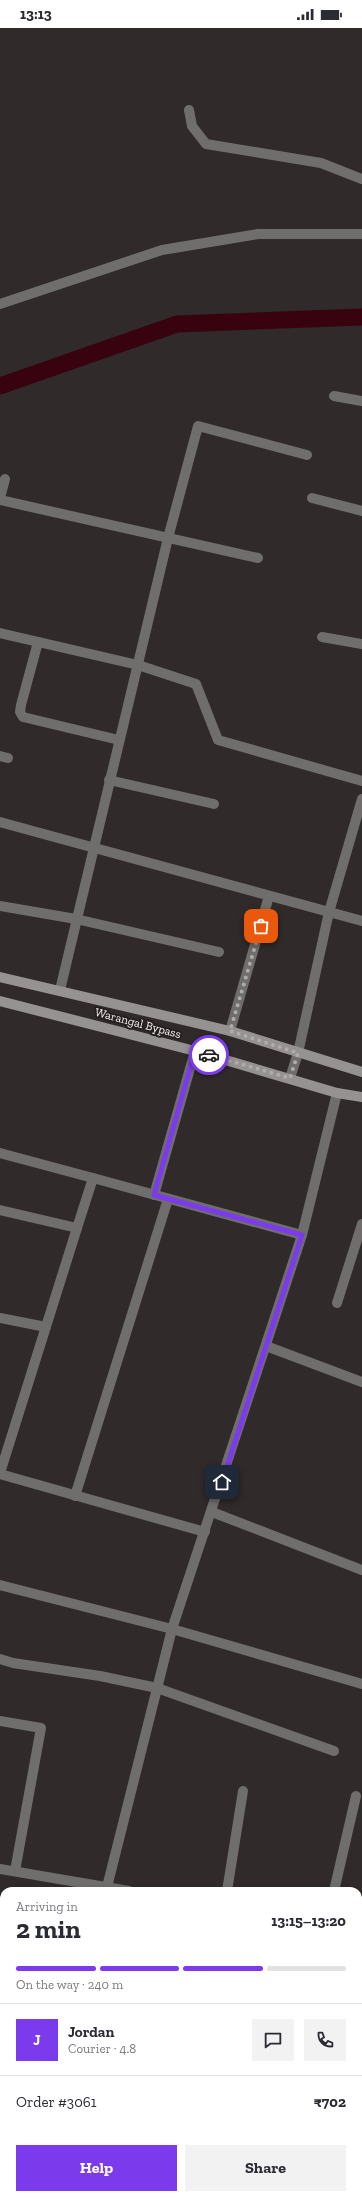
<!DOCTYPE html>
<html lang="en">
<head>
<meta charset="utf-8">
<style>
	:root { --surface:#fff; --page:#f2f2f3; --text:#2b2b33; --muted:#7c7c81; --line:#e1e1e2; --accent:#7c3aed }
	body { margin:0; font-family:"Zilla Slab",serif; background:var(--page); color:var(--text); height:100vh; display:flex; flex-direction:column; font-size:15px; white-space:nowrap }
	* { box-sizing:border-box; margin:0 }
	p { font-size:13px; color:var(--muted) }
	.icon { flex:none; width:22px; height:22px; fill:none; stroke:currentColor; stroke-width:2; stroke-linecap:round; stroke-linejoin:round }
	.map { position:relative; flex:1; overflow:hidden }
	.panel { position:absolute; left:0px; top:1859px; width:362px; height:312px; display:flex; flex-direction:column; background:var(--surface); border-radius:12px 12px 0 0; box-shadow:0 2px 6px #0003 }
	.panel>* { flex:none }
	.pin { position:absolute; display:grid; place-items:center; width:34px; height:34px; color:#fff; margin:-17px; border-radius:8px; box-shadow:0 2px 6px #0006 }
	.courier { position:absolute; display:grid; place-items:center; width:40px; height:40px; margin:-20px; border:3px solid #7c3aed; border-radius:50%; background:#fff; color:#222; box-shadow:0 1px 5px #0007 }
	.overview em { font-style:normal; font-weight:800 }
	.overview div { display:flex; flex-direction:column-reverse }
	.overview { display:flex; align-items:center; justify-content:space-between; height:68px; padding:0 16px }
	h1 { font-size:26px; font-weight:800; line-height:30px }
	.bar { display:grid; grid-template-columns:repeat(4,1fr); gap:6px 4px; align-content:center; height:48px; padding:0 16px }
	.bar i { height:5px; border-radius:3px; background:var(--line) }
	.bar .active { background:var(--accent) }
	.bar p { grid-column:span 4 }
	.line { display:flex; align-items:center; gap:10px; padding:0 16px; border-top:1px solid var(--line) }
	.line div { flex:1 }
	.round { display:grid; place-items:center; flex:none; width:42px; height:42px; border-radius:0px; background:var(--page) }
	.cta { display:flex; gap:8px; margin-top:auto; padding:8px 16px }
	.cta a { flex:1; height:46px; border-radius:0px; background:var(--accent); color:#fff; font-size:16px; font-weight:800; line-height:46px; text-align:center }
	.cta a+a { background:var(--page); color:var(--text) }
	.status { display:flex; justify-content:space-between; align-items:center; height:28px; padding:0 20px; background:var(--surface); direction:ltr }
	.status svg { height:11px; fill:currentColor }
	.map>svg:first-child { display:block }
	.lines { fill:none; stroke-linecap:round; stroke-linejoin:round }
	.canal { stroke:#38030e; stroke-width:17 }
	.street { stroke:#706d6d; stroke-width:10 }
	.secondary { stroke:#979292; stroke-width:10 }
	.done { stroke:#b1acac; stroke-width:4; stroke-dasharray:0 7.2 }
	.route { stroke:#7c3aed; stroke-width:5 }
	.labels { text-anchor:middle; stroke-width:4; stroke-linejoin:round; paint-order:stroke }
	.street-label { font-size:12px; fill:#f6f2f2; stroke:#262020 }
</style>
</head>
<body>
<div class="status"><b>13:13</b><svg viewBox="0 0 49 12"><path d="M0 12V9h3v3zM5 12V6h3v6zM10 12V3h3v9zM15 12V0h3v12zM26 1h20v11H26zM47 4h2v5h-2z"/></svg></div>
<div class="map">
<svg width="362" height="2171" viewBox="0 0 362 2171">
	<rect width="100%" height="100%" fill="#302a2a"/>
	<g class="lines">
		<path class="canal" d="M0,358L177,296L362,289"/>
		<g class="street">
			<path d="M189,82L192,98L206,116L321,135L362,151"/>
			<path d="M0,276L162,222L258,206H362"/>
			<path d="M334,368L362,373"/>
			<path d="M0,470L5,451"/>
			<path d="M312,470L362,483"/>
			<path d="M0,472L258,530"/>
			<path d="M0,605L138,637L196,656L218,712L362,753"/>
			<path d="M322,609L362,616"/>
			<path d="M38,614L21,677L20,684L23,689L119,712"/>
			<path d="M0,728L8,730"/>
			<path d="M109,752L214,776"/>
			<path d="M0,794L362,893"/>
			<path d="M0,878L76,891L219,924"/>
			<path d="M60,962L168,510L198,398L307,427"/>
			<path d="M230,1003L269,868"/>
			<path d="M290,1050L298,1025L329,884L362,771"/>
			<path d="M0,1125L93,1150"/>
			<path d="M154,1167L195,1023"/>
			<path d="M0,1182L77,1200L93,1150L302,1207L337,1065"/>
			<path d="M337,1275L362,1196"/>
			<path d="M0,1290L46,1299"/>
			<path d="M266,1318L362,1354"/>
			<path d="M0,1445L77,1200"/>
			<path d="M0,1446L205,1504"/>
			<path d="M75,1468L168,1171"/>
			<path d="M212,1484L362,1542"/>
			<path d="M0,1557L172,1601L302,1207"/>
			<path d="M0,1631L13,1635L100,1648L157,1660L334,1723"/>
			<path d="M0,1693L41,1700L15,1843"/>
			<path d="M0,1841L129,1863"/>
			<path d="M106,1863L172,1601L362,1656"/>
			<path d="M227,1863L243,1763"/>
			<path d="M334,1863L356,1768"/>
			<path d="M358,1896L362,1897"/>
			<path d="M0,1981H4"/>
			<path d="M358,2025H362"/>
			<path d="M0,2115L4,2116"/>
			<path d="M258,2167L278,2171"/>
		</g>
		<g class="secondary">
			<path d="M0,949L230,1003L362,1044"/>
			<path d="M0,973L195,1023L337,1065L362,1069"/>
		</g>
	</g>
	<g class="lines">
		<path class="done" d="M209,1027L290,1050L298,1025L230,1003L261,898"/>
		<path class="route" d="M209,1027L195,1023L154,1167L302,1207L222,1454"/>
	</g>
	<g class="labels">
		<g class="street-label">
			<text transform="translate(138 995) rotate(15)" y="4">Warangal Bypass</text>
		</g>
	</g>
</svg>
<div class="pin" style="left:261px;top:898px;background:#ea580c"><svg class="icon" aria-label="bag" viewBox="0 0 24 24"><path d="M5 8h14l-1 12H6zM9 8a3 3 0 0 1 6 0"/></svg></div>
<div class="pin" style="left:222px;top:1454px;background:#1f2937"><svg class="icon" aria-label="home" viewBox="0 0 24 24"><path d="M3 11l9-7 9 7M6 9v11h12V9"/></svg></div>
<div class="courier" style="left:209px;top:1027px"><svg class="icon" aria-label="car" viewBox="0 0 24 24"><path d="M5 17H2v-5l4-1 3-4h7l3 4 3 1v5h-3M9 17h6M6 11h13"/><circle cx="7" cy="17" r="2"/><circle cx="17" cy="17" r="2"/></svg></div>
<section class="panel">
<div class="overview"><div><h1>2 min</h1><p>Arriving in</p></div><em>13:15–13:20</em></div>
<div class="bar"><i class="active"></i><i class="active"></i><i class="active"></i><i></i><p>On the way · 240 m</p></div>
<div class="line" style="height:72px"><b class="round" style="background:var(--accent);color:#fff">J</b><div><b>Jordan</b><p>Courier · 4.8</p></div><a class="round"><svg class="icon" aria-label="chat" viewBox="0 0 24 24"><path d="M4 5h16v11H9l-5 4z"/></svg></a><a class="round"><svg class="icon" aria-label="phone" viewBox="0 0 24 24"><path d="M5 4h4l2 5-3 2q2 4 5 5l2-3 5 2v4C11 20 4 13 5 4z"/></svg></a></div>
<div class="line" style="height:52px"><div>Order #3061</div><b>₹702</b></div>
<div class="cta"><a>Help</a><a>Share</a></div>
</section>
</div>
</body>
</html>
